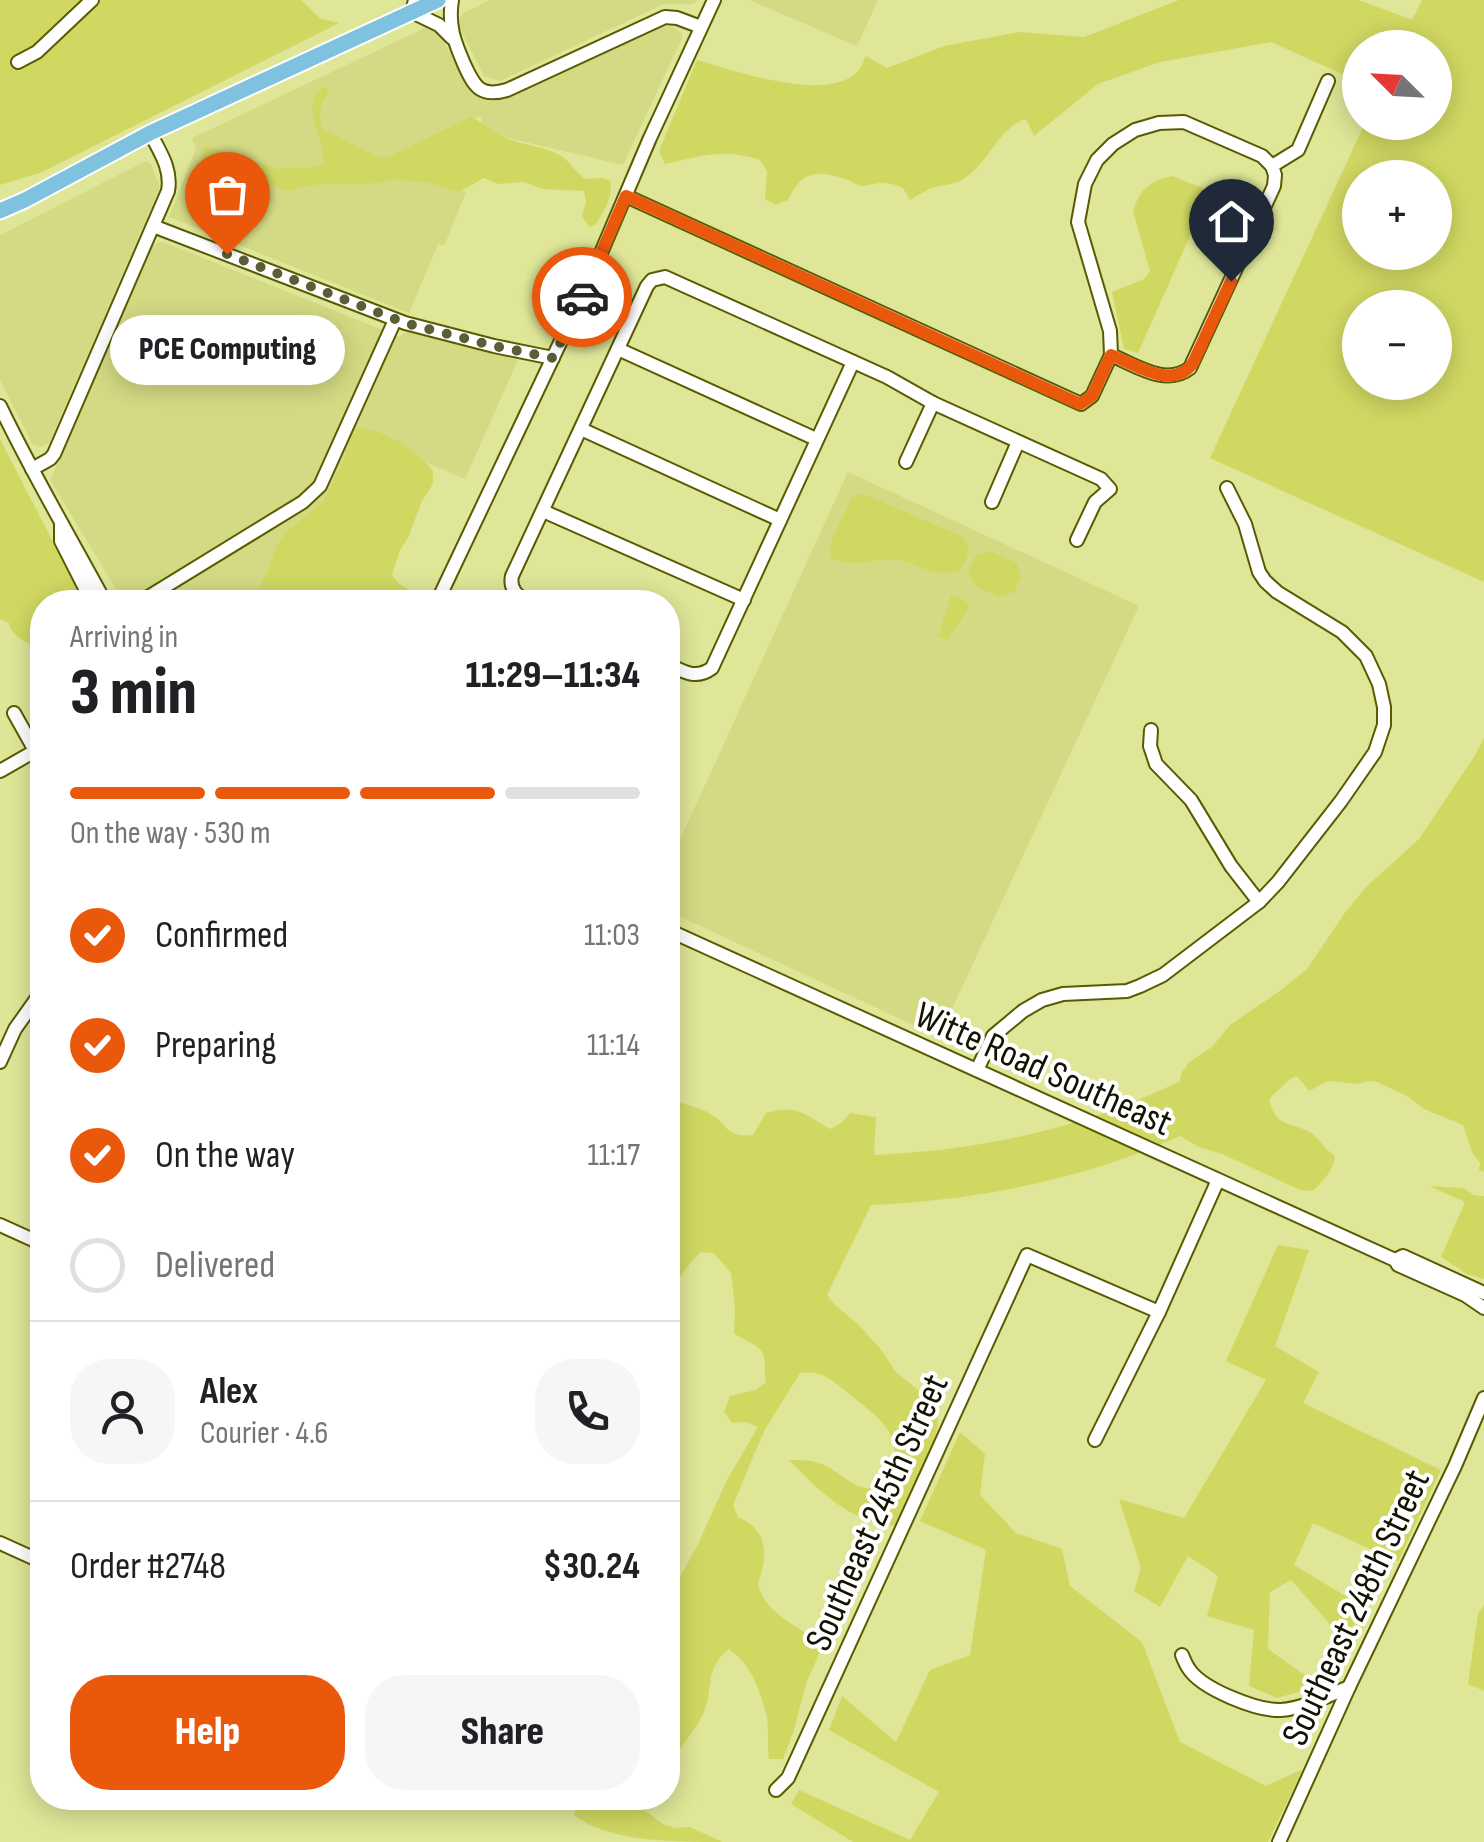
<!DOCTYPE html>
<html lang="en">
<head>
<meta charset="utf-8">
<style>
	:root { --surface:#fff; --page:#f6f6f6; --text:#202124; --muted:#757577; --line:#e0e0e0; --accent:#ea580c }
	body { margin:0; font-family:"Sofia Sans Condensed",sans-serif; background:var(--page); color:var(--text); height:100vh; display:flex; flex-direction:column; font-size:38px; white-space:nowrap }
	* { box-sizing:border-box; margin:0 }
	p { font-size:32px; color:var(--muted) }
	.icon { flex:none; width:55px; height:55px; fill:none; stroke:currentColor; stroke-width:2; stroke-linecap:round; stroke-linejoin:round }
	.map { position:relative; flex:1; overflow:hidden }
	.side { position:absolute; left:30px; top:590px; width:650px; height:1220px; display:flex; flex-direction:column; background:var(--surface); border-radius:40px; box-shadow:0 5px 25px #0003 }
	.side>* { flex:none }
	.needle { width:65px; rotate:294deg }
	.buttons { position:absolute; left:1342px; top:30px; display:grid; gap:20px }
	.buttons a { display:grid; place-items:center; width:110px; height:110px; border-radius:50%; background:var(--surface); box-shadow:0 5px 25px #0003; font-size:50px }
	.pin { position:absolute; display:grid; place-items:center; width:85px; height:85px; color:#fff; margin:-102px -42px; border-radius:50% 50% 50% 0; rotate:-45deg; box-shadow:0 0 10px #0007 }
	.pin .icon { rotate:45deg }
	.courier { position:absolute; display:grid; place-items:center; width:100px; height:100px; margin:-50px; border:8px solid #ea580c; border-radius:50%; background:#fff; color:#222; box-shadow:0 2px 12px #0007 }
	.bubble { position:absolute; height:70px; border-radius:35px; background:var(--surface); box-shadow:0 5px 25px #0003; font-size:32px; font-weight:800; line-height:70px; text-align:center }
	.head em { font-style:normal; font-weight:800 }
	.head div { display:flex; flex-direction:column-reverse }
	.head { display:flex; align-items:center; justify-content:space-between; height:170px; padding:0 40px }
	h1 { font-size:65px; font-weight:800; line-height:75px }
	.bar { display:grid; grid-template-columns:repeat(4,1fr); gap:15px 10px; align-content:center; height:120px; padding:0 40px }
	.bar i { height:12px; border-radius:8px; background:var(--line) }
	.bar .on { background:var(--accent) }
	.bar p { grid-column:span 4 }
	.line { display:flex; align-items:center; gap:25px; padding:0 40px; border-top:2px solid var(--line) }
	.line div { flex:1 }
	.round { display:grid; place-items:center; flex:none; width:105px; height:105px; border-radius:40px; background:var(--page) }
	ol { padding:0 40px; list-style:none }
	li { display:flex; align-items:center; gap:30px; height:110px }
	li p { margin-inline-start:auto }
	li .icon { padding:10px; border-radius:50%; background:var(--accent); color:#fff; stroke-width:4 }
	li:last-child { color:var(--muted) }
	li i { width:55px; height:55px; border:5px solid var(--line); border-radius:50% }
	.primary-button { display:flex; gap:20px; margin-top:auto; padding:20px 40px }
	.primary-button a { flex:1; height:115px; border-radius:40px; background:var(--accent); color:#fff; font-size:40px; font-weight:800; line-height:115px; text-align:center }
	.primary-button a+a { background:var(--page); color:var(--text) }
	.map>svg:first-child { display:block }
	.built { fill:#d4da83 }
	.green { fill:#d1d862; fill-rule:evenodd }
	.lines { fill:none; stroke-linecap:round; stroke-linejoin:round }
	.minor-casing { stroke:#585b00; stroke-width:16 }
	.major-casing { stroke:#fff; stroke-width:19 }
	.minor { stroke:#fff; stroke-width:12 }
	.major { stroke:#7ec2df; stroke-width:15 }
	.done { stroke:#5a5d35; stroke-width:10; stroke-dasharray:0 18 }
	.route { stroke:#ea580c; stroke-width:12 }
	.labels { text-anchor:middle; stroke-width:8; stroke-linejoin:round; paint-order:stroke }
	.street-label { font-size:38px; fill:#121300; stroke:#fff }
</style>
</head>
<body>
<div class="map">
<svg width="1484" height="1842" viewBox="0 0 1484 1842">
	<rect width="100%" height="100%" fill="#dfe697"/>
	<g class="built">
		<path d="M490,0H698L693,4H664L500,81L484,76L458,25L462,14Z"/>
		<path d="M749,0H878L857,46Z"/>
		<path d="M429,26L438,32L444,41L468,89L481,98L489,101L499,100L662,26L672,27L682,33V38L623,165L487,133L480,116L382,162L332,166L431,178L466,192L444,246L438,244L409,313L169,217L196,149L192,138Z"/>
		<path d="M146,161L151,164L160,187L49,443L41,447L33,445L0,380V235Z"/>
		<path d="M159,242H164L400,337L407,331L518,360L465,479L358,433L281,602H124L50,480L153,246Z"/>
		<path d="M848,472L1139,606L939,1037L668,911V866Z"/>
	</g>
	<g class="green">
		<path d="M0,0H301L321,19L339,23L40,173L0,185Z"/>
		<path d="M1179,0H1359L1412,20L1422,0H1484V582L1210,458L1365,123L1435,122V48H1360V82L1271,42L1160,62L1098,84L1034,136L1026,119C999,128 991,158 969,175C953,187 948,183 932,188C925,191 917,196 910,200L903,188C896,185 887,182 879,183C878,183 865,186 863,186C858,186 853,182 848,180C819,170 802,169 788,200L776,205L765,199L767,171L760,160C728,148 697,156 665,164L659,151L697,60C733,70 830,105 859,70C861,67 864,60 866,56L887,68L944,46L1020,32L1084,37ZM1360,178H1435V252H1360ZM1360,308H1435V382H1360Z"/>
		<path d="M323,86L329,89L320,109L321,128L378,157H388L471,117C484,123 493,133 506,138C524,146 545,146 561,156C571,162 575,172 585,179L603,178L610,181C614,195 603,214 595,225L589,227L582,216L586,202L584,191L543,189L524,182L498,184L484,178L459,192L430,183L392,179L380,183L312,185L288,191L203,159L202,152L205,147L279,169C294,165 310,171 323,163C327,138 297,107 323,86Z"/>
		<path d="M1172,176L1210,191L1138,353L1124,349L1112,292L1144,279L1150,271L1133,211C1140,189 1150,181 1172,176Z"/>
		<path d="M362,428C389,433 417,450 433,471V484L422,501L408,538L400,550L392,574C397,587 415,589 421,602H253L268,570L276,546L288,530L322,503L326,497L343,461L352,435L356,429Z"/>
		<path d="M0,439L84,602H42V651C31,643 11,638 9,623L0,619Z"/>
		<path d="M862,493L963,537C972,549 967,557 961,570C932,580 923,564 897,560C872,557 857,570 831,558L830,544L852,497Z"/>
		<path d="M990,551L1017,563L1021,577L1014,592L1000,597L975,586L968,571L975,556Z"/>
		<path d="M951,595L961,598L970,606L948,640L938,637Z"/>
		<path d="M1484,738V1172L1479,1170L1480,1163L1472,1152L1463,1125L1424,1109L1409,1097L1377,1082L1370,1081L1357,1084L1328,1081L1309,1091L1297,1076L1290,1079L1269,1099C1276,1129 1290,1121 1311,1133C1321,1140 1325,1150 1335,1156C1333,1172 1323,1180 1313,1191L1300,1190L1222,1154L1199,1147L1180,1136C1082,1180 978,1200 871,1205L827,1295L835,1305L859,1325L882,1351L896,1372L929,1399L937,1411L938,1425L932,1451L921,1475L912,1487L896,1526C852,1524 818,1490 789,1460C800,1460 811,1460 822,1464C847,1475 858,1498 888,1484C908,1435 882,1421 848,1393C833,1381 821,1369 800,1373L764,1431L733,1505L738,1517C762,1527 768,1546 762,1570C760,1580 756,1584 761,1593C772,1618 804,1629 823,1645L806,1684L793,1733L783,1759H769C767,1746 769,1732 767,1718C761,1692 752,1665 729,1649C703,1669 715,1688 703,1714C695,1731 681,1744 674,1761L668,1764V1599L698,1544L727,1480L758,1427L746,1422L732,1423L724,1412L730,1396L756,1390L766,1382C764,1374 766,1361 763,1354C759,1344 742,1340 734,1333L735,1307L731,1273L714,1253L701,1252L691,1262L670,1291H668V1098C680,1104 697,1106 709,1113C729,1124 724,1138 753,1135L766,1113C796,1104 804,1114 830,1129L841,1123L850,1113L876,1117L874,1155C981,1150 1084,1129 1180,1081L1181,1074L1189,1062L1212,1047L1230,1025L1281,990L1307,969L1344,914L1366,887L1419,839L1474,757Z"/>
		<path d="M1429,1186L1463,1188L1474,1195L1484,1196V1279L1467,1274L1441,1257L1465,1202Z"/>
		<path d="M1278,1245L1309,1250L1275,1346L1319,1372L1303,1403L1441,1470L1398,1562L1313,1523L1294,1565L1372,1612L1352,1649L1291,1580L1270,1592L1268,1649L1320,1686L1277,1698L1249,1686L1254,1630L1207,1616L1218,1576L1188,1556L1160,1607L1134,1591L1141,1568L1119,1499L1184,1518L1266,1380L1226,1361Z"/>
		<path d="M960,1432L985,1454L980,1495L1016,1533L1062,1549L1070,1586L1142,1642L1180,1742L1266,1786L1303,1769L1268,1842H853L791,1804L799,1790L910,1840L939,1792L829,1730L842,1696L896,1742L930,1670L970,1655L986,1550L920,1521Z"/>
		<path d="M1484,1605V1691L1468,1684L1478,1614Z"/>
		<path d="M578,1798H635L638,1805L663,1824L675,1828L690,1827L722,1842C676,1842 607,1842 574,1815Z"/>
	</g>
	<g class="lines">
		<g class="minor-casing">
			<g id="minor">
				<path d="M415,0L412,12L439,25L452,38"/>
				<path d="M452,0C448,25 454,41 464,64C474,86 480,98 507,90L665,17L677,18L701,27"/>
				<path d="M18,62L37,52L92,0"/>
				<path d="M1272,166L1298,150L1328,81"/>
				<path d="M626,196L1081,404L1092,396L1111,355L1110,331L1078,222L1085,184L1097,160L1113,144L1135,130L1159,123L1184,122L1262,156L1272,166"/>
				<path d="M153,226L405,323L494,346L553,358"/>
				<path d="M618,349L816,439"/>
				<path d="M1111,355C1135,365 1166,387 1190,368L1274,186L1275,175L1272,166"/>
				<path d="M0,406C32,473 70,537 105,602"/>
				<path d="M581,429L780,520"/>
				<path d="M906,462L933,403"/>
				<path d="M32,469L50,459L54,454L168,191C172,169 160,152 150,133"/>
				<path d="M992,502L1018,442"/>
				<path d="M543,511L744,600"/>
				<path d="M61,525V541L92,602"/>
				<path d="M140,602L303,502L320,486L395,320"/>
				<path d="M437,602L586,288L650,138L714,0"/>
				<path d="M530,602C518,597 509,590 512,576L647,286L652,280L665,277L887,377L933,403L1101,479L1110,489L1095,502L1077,540"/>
				<path d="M668,664C684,672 696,680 712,668L853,362"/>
				<path d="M14,713L42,763"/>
				<path d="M1151,730L1150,746L1156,764L1191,800L1231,866L1259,902"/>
				<path d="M0,771L35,751"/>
				<path d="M668,930L1395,1260L1398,1265L1465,1295L1484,1308"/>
				<path d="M0,1062L15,1029L42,991"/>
				<path d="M977,1070L993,1036L1023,1011L1042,1000L1063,994L1127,991L1140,986L1163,975L1259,902L1278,882L1341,801L1375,752L1384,725V707L1379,684L1366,656L1342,632L1277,592L1265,581L1259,572L1245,524L1227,488"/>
				<path d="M0,1225L42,1244"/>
				<path d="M1395,1260L1403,1256L1484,1293"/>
				<path d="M1095,1440L1159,1312L1218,1180"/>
				<path d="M0,1543L42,1562"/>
				<path d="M1182,1655C1184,1660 1186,1665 1189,1669C1202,1689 1257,1711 1281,1710C1305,1708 1327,1696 1349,1687"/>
				<path d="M776,1790L788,1778L1027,1255L1159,1312"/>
				<path d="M1279,1842L1349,1687L1455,1466L1484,1398"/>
			</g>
		</g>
		<g class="major-casing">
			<path id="major" d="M0,211L25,200L150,133L438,0"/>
		</g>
		<use href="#minor" class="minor"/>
		<use href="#major" class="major"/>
	</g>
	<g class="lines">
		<path class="done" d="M227,254L405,323L494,346L553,358L582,297"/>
		<path class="route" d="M582,297L626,196L1080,404L1092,396L1111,355C1136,365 1173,391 1193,363L1231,281"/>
	</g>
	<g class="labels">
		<g class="street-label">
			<text transform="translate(1044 1068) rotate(24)" y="13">Witte Road Southeast</text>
			<text transform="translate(876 1512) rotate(-66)" y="13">Southeast 245th Street</text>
			<text transform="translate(1355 1607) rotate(-65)" y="13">Southeast 248th Street</text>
		</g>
	</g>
</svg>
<div class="buttons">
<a><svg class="needle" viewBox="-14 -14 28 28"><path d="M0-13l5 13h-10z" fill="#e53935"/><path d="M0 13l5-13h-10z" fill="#757577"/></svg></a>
<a>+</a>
<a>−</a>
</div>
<div class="pin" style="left:227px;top:254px;background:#ea580c"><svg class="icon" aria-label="bag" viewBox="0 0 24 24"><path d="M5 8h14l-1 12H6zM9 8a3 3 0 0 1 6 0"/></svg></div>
<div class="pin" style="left:1231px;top:281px;background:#1f2937"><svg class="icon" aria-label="home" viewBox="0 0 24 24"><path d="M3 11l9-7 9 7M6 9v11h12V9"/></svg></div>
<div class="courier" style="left:582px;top:297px"><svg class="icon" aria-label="car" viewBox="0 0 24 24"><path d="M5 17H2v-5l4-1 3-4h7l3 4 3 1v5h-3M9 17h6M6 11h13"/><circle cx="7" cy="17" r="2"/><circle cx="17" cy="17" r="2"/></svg></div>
<div class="bubble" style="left:110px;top:315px;width:235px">PCE Computing</div>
<section class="side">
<div class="head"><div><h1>3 min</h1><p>Arriving in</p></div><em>11:29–11:34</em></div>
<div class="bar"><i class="on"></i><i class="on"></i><i class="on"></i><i></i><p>On the way · 530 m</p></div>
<ol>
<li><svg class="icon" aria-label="check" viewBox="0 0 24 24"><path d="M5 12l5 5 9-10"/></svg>Confirmed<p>11:03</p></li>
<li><svg class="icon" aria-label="check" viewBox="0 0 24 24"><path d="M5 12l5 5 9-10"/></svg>Preparing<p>11:14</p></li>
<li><svg class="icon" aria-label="check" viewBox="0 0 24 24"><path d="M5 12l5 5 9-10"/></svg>On the way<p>11:17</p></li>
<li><i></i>Delivered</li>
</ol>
<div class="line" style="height:180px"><a class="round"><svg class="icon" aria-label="person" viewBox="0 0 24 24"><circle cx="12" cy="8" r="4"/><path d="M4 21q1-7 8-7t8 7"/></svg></a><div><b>Alex</b><p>Courier · 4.6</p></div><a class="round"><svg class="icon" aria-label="phone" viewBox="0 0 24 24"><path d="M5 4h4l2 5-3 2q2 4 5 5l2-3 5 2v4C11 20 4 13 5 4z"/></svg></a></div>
<div class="line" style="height:130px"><div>Order #2748</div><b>$30.24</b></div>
<div class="primary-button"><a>Help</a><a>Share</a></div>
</section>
</div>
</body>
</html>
